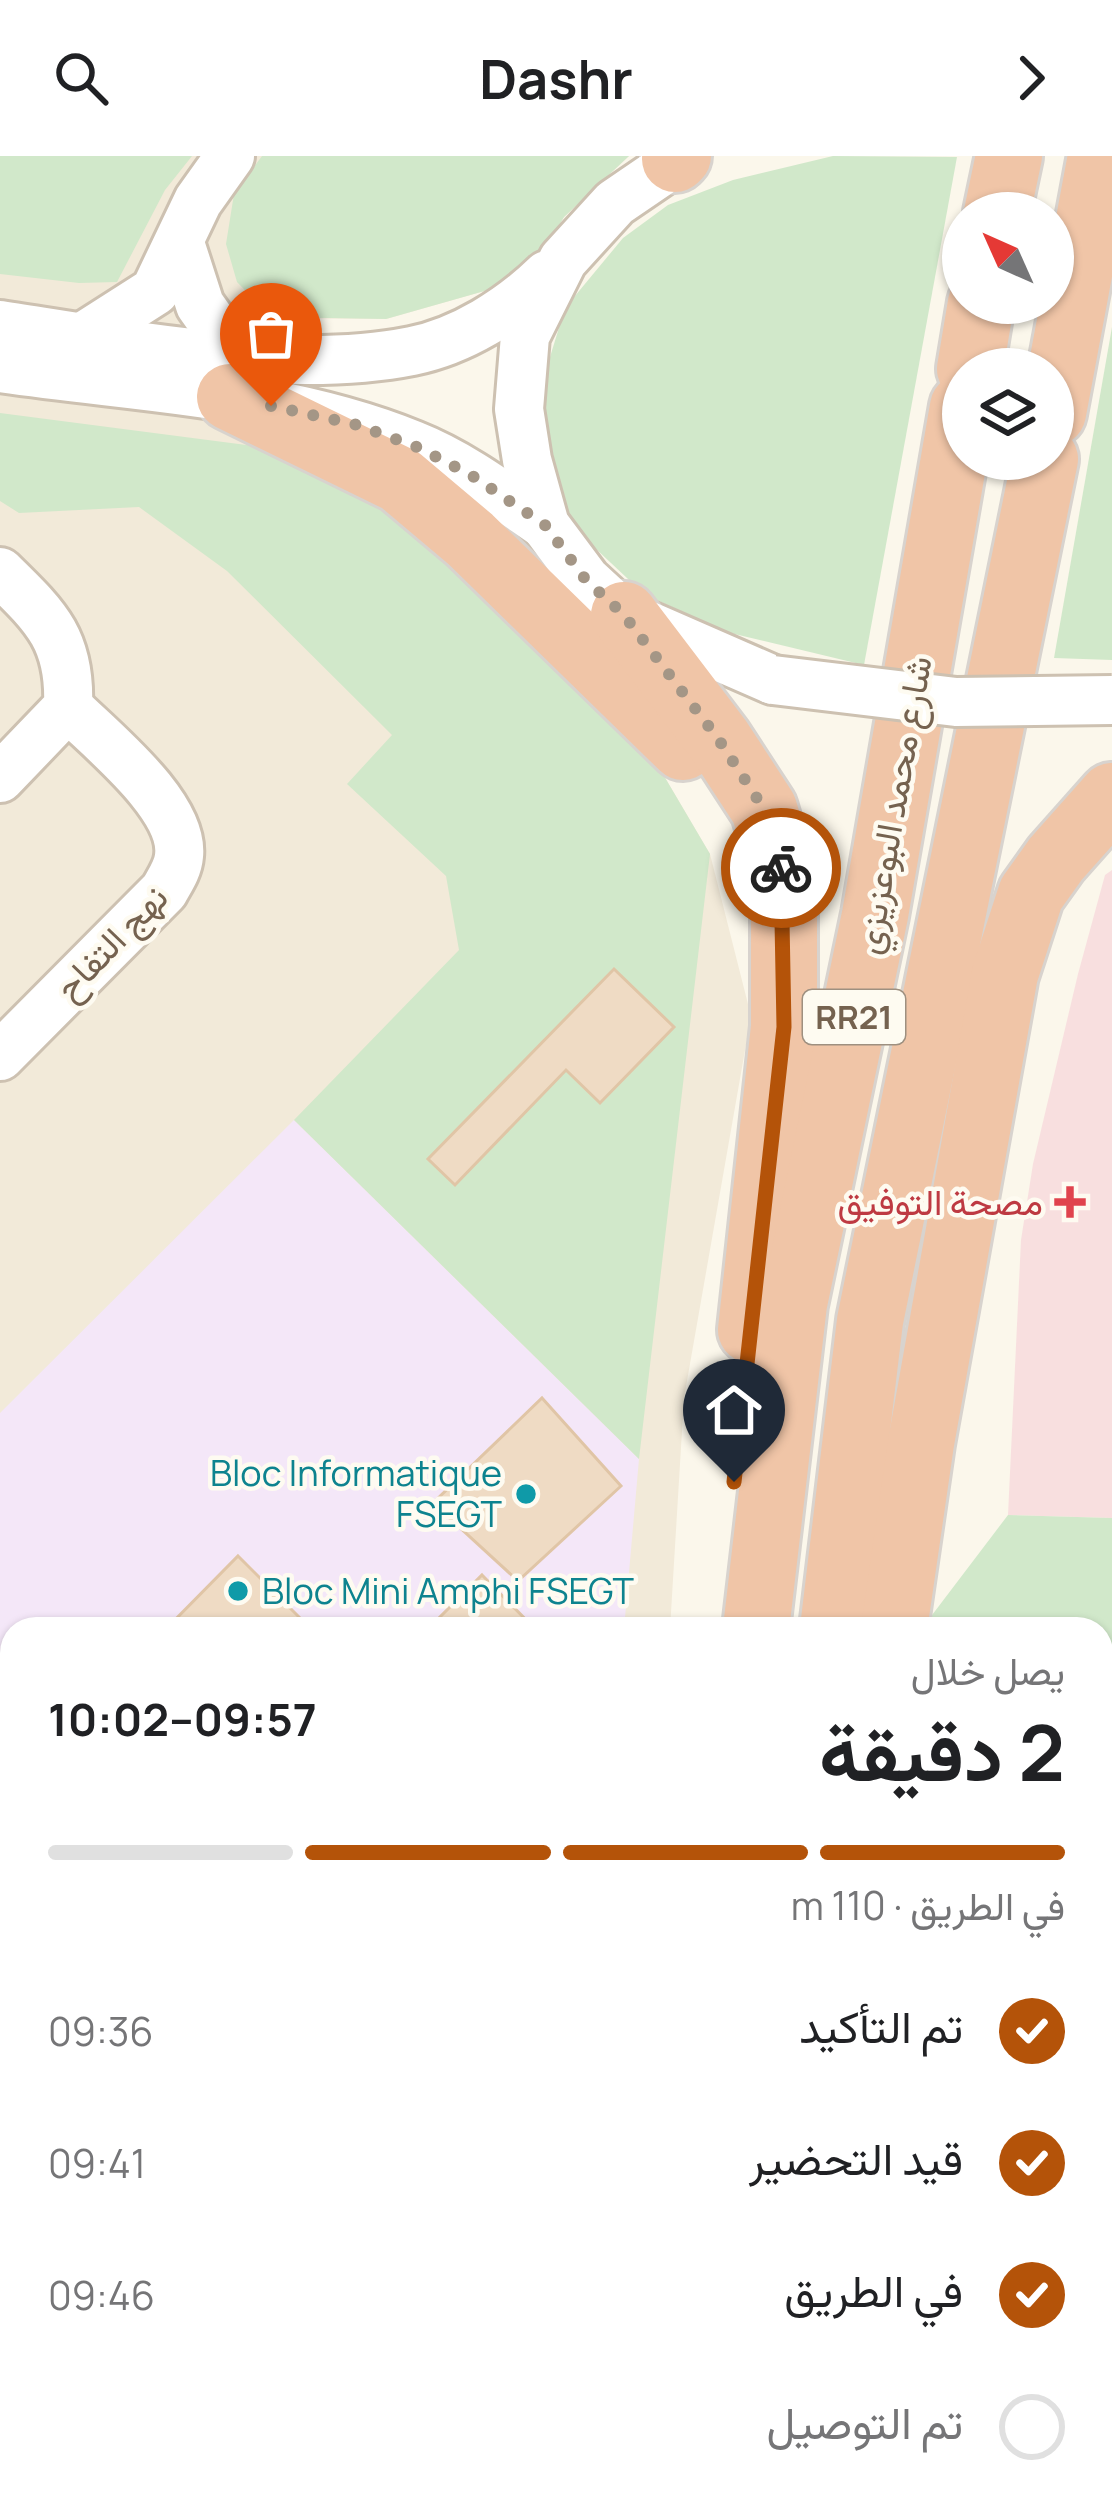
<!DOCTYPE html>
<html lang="ar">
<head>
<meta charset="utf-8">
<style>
	:root { --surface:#fff; --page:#f2f2f2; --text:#202124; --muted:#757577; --line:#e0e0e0; --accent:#b45309 }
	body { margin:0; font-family:Manrope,Vazirmatn,sans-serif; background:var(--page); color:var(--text); direction:rtl; height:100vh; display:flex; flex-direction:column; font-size:45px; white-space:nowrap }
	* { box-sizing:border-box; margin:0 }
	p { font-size:39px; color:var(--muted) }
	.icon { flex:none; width:66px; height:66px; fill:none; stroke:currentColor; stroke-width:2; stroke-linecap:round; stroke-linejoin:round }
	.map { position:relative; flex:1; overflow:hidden; direction:ltr }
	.details { position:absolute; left:0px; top:1461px; width:1113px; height:900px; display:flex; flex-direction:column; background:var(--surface); border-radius:36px 36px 0 0; box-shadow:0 3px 9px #0004; direction:rtl }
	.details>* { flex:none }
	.needle { width:78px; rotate:315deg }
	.controls { position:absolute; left:942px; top:36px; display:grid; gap:24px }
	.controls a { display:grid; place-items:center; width:132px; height:132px; border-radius:50%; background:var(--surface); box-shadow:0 3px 9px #0004; font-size:60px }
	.pin { position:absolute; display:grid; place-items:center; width:102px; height:102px; color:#fff; margin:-123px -51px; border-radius:50% 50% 50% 0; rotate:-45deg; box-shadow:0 0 12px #0007 }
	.pin .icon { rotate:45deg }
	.courier { position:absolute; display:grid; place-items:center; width:120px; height:120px; margin:-60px; border:9px solid #b45309; border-radius:50%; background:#fff; color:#222; box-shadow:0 3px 15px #0007 }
	.overview em { font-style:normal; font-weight:700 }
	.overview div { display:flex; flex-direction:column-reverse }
	.overview { display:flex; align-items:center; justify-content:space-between; height:204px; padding:0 48px }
	h1 { font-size:78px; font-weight:700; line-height:90px }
	.bar { display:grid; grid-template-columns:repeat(4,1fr); gap:18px 12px; align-content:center; height:144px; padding:0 48px }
	.bar i { height:15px; border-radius:9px; background:var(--line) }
	.bar .active { background:var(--accent) }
	.bar p { grid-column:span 4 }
	ol { padding:0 48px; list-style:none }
	li { display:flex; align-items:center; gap:36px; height:132px }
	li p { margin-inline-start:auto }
	li .icon { padding:12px; border-radius:50%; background:var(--accent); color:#fff; stroke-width:4 }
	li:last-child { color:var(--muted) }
	li i { width:66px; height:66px; border:6px solid var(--line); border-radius:50% }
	header { display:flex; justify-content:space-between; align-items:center; height:156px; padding:0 48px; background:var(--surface); font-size:54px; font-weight:700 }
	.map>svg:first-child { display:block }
	.residential { fill:#f2ead9 }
	.education { fill:#f4e7f8 }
	.medical { fill:#f8dfdf }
	.green { fill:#d1e8ca }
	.building { fill:#efdbc4; stroke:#e0c5a6; stroke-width:3 }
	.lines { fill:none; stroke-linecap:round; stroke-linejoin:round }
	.minor-casing { stroke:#cdc1b1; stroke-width:54 }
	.highway-casing { stroke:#d8d3ce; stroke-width:72 }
	.minor { stroke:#fff; stroke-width:48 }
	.highway { stroke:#f0c5a7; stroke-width:66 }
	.minor-bridge-casing { stroke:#cdc1b1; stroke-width:54; stroke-linecap:butt }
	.minor-bridge { stroke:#fff; stroke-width:48 }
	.done { stroke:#a49686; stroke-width:12; stroke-dasharray:0 21.6 }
	.route { stroke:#b45309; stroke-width:15 }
	.health-dot { fill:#e0444e; stroke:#fefbf1; stroke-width:4.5 }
	.culture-dot { fill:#0f9aa8; stroke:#fefbf1; stroke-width:4.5 }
	.labels { text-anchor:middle; stroke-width:9; stroke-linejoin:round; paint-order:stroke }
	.shield { fill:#fefbf1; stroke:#9e9080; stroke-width:3 }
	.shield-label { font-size:33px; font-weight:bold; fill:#75624f }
	.street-label { font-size:36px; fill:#75624f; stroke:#fefbf1 }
	.health-label { font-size:36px; fill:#be3a42; stroke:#fefbf1; text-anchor:end }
	.culture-label { font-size:36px; fill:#0d838f; stroke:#fefbf1; text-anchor:end }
</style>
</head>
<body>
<header><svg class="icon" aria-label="forward" viewBox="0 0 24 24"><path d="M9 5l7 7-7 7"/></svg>Dashr<svg class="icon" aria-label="search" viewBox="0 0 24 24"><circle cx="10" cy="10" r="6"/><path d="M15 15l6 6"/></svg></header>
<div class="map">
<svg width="1112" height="2361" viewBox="0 0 1112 2361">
	<rect width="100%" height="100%" fill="#fbf7eb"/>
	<path class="residential" d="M0,0H629L564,61L527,123L386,163L271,162L278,293L657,608L710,698L751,860L684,1242L670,1473H12V2349H594L593,2361H0Z"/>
	<path class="education" d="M294,964L639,1303L624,1473H12V2349H545L544,2361H0V1257Z"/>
	<path class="medical" d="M1112,714V1362L1008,1359L1021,1084L1033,1008L1078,818L1105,719Z"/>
	<g class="green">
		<path d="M0,0H192L165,34L117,126L79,127L0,118Z"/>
		<path d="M262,0H629L564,61L527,123L386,163L271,161L237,126L226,88L234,38Z"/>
		<path d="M833,0L957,1L864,509L726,476L644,438L579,377L553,325L539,237L565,152L623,82L668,49L733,24Z"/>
		<path d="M1112,171V504L1054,502Z"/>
		<path d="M0,257L278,293L368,336L481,425L657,608L710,698L639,1303L294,964L459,794L446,720L347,628L392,579L227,415L139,351L19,357L0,345Z"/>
		<path d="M1008,1359L1112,1362V2361H853L854,2349H1101V1473H925L926,1467Z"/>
	</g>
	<g class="building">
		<path d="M614,813L674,871L600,947L566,914L455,1029L428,1003Z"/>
		<path d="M542,1242L621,1330L518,1425L433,1347Z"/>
		<path d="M238,1400L308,1470L166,1473Z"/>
		<path d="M482,1419L535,1473H428Z"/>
		<path d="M0,1916L12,1928V2044L3,2053L0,2050Z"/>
		<path d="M0,2203L12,2215V2349H147L159,2361H20L0,2341Z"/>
		<path d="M203,2349H298L286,2361H223Z"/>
		<path d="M305,2349H484L466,2361H317Z"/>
	</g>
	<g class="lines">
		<g class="minor-casing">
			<g id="minor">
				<path d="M684,0L615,47L563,104L525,180L519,253L527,304L545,369L586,424L624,459L773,524"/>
				<path d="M180,87L200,149L236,200"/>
				<path d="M0,169C126,188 287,220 412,195C462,185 511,154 547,119"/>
				<path d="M83,181L155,135L198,45L230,0"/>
				<path d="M0,212C137,232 283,236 413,289C461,308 503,340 545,369"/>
				<path d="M0,416C45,460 71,483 68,551L0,622"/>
				<path d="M0,900L164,735C170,724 178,713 179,700C185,650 101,584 68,551"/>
				<path d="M0,1742L12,1743"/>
			</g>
		</g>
		<g class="highway-casing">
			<g id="highway">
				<path d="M675,3L678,0"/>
				<path d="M997,57L1009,0"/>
				<path d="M970,213L981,147"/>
				<path d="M230,241L400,324L470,383L683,591"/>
				<path d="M1053,257L1101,0"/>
				<path d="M624,459L719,584L764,653L784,720V871L751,1174"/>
				<path d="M756,1473L794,1148L875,759L963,251"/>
				<path d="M833,1473L870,1165L1045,303"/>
				<path d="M894,1473L921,1287L1005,818L1031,738L1056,703L1112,640"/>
				<path d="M679,2361V2349"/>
				<path d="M785,2361L786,2349"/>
			</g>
		</g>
		<use href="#minor" class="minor"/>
		<use href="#highway" class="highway"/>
		<g class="minor-bridge-casing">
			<path id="minor-bridge" d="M773,524L956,546L1112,544"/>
		</g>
		<use href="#minor-bridge" class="minor-bridge"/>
	</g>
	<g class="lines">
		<path class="done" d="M271,250L354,268L415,290L471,319L545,369L586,424L624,459L719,584L764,653L781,712"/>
		<path class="route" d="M734,1326L784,871L781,712"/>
	</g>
	<path class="health-dot" d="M1064 1028h12v12h12v12h-12v12h-12v-12h-12v-12h12z"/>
	<g class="culture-dot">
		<circle cx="526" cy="1338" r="12"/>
		<circle cx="238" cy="1435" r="12"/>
	</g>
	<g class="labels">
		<rect class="shield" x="803" y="834" width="102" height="54" rx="9"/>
		<g class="shield-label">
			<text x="854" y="873">RR21</text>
		</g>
		<g class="street-label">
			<text transform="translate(893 649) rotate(-80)" y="13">شارع محمد البوعزيزي</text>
			<text transform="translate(111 786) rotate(-46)" y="13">نهج التفاح</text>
		</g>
		<g class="health-label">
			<text x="1043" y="1059">مصحة التوفيق</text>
		</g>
		<g class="culture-label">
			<text x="502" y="1330">Bloc Informatique<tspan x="502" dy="41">FSEGT</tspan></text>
			<text x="262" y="1448" text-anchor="start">Bloc Mini Amphi FSEGT</text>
		</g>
	</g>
</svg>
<div class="controls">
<a><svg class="needle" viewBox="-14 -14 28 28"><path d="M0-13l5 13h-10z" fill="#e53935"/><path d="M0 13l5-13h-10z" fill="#757577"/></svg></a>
<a><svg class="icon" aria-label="layers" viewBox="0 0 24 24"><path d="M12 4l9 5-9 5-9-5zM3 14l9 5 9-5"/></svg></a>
</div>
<div class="pin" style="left:271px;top:250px;background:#ea580c"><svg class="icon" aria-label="bag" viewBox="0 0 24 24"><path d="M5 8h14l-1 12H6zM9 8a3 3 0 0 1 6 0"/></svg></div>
<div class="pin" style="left:734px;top:1326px;background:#1f2937"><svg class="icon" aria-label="home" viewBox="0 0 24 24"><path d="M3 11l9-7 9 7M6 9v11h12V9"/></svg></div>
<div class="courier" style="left:781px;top:712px"><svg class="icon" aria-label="bike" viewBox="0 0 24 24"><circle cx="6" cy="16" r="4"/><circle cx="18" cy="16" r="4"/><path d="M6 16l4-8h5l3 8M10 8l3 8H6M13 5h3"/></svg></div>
<section class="details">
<div class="overview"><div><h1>2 دقيقة</h1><p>يصل خلال</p></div><em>09:57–10:02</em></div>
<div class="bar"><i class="active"></i><i class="active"></i><i class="active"></i><i></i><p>في الطريق · 110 m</p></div>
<ol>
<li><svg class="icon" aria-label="check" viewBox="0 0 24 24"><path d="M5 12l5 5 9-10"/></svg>تم التأكيد<p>09:36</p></li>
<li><svg class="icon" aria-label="check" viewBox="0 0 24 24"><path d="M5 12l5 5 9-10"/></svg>قيد التحضير<p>09:41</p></li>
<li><svg class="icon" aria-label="check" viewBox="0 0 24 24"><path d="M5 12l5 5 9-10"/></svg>في الطريق<p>09:46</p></li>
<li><i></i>تم التوصيل</li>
</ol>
</section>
</div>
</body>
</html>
